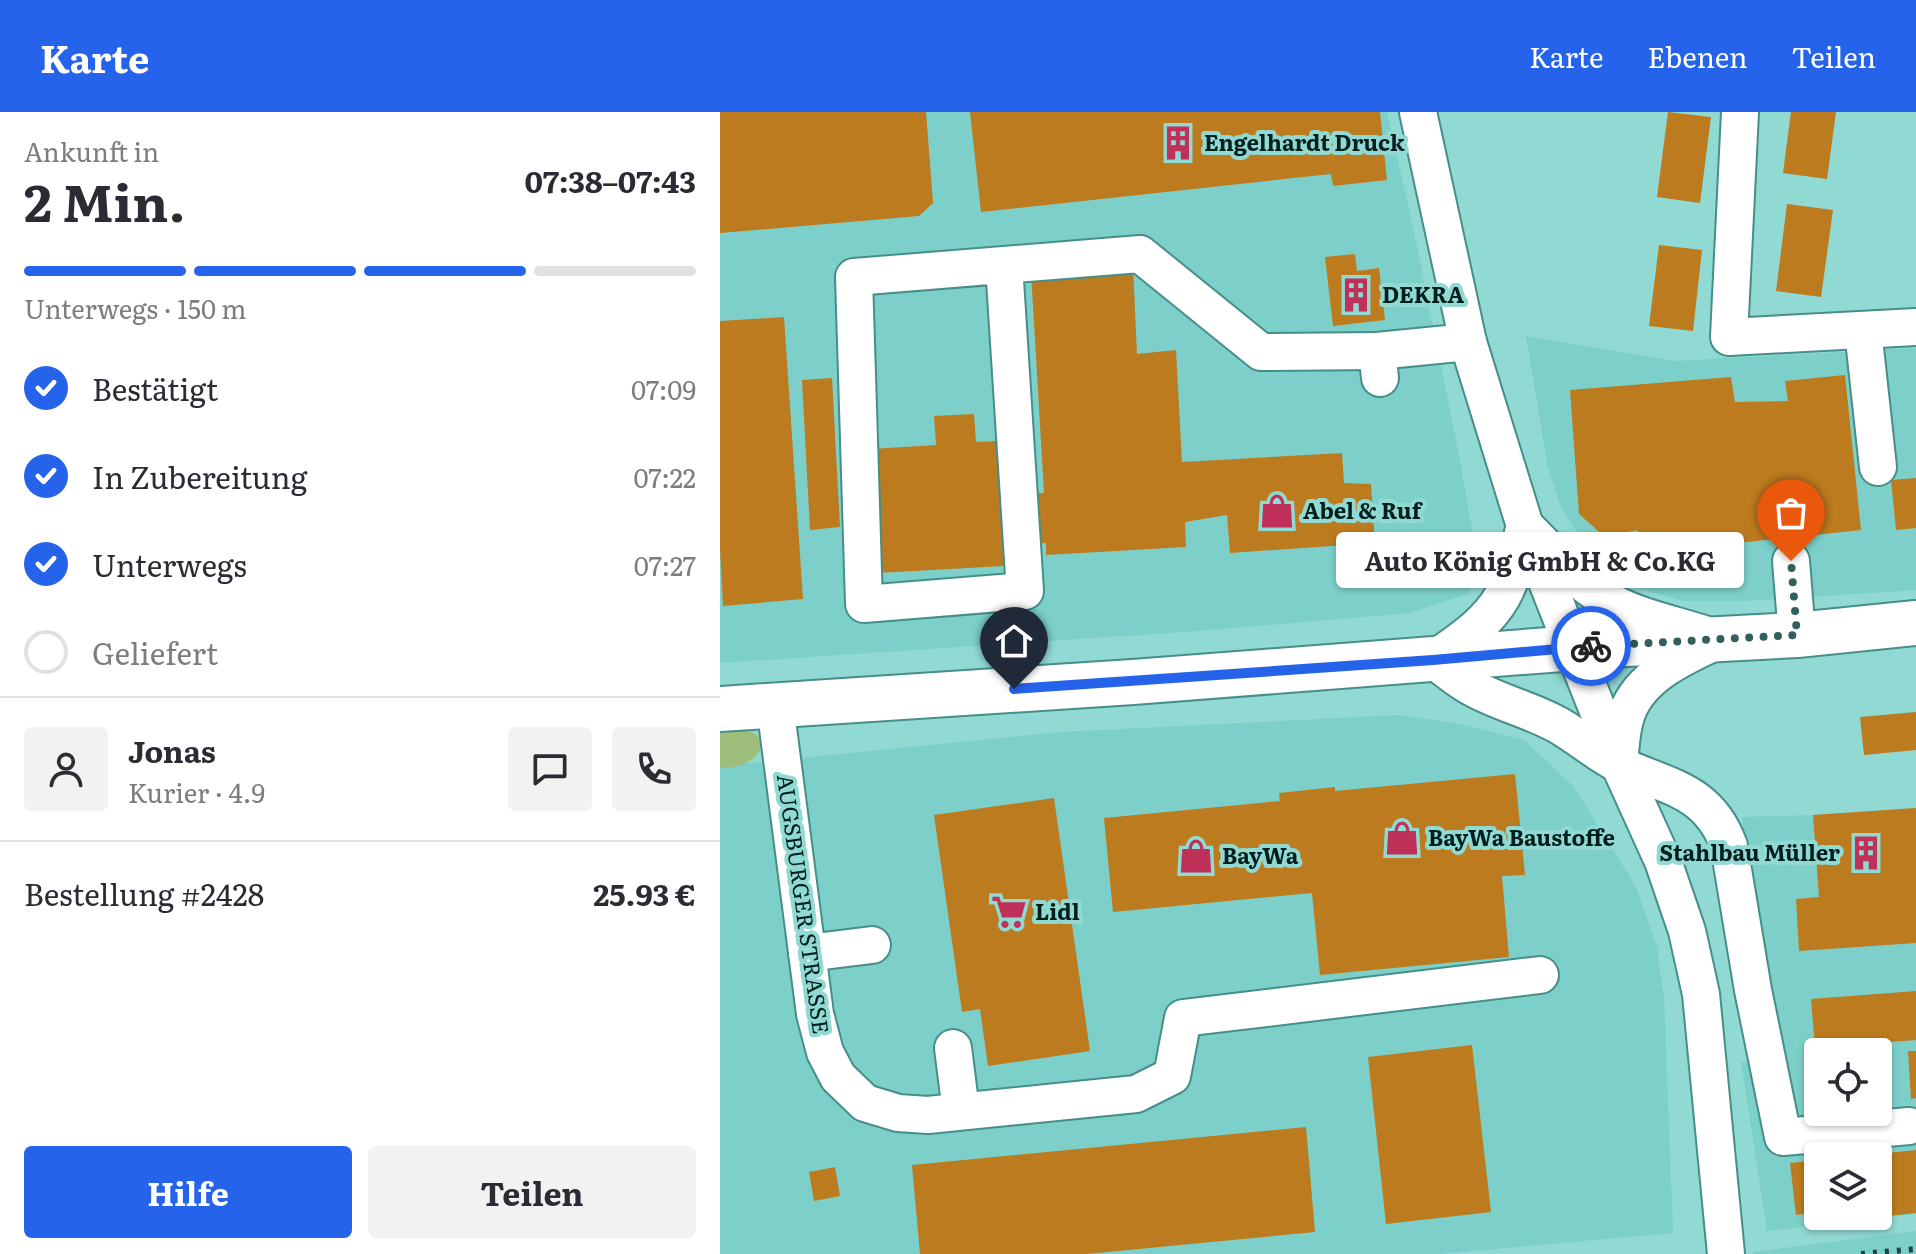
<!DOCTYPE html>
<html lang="de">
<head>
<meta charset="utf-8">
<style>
	:root { --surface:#fff; --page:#f2f2f3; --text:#2b2b33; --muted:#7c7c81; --line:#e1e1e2; --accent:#2563eb }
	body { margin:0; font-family:Literata,serif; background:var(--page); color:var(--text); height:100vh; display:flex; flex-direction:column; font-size:30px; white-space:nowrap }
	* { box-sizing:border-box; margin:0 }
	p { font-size:26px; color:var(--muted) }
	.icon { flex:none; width:44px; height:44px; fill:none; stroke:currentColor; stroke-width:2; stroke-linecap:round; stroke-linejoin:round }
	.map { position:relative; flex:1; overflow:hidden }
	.side { display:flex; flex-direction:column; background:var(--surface); width:720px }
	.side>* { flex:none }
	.fabs { position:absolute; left:1084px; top:926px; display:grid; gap:16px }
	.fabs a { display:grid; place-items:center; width:88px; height:88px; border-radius:8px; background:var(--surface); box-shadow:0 2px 6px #0004; font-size:40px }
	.pin { position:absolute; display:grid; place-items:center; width:68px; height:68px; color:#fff; margin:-82px -34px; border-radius:50% 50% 50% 0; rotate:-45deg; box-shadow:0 0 8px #0007 }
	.pin .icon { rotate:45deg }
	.courier { position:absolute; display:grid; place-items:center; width:80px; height:80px; margin:-40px; border:6px solid #2563eb; border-radius:50%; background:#fff; color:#222; box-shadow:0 2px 10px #0007 }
	.bubble { position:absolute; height:56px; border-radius:8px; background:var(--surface); box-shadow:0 2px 6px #0004; font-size:26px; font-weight:700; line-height:56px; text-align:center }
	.head em { font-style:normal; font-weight:700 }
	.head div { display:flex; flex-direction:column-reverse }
	.head { display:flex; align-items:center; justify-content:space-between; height:136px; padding:0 24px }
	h1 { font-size:52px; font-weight:700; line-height:60px }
	.bar { display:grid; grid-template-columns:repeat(4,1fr); gap:12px 8px; align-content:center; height:96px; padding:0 24px }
	.bar i { height:10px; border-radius:6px; background:var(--line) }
	.bar .active { background:var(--accent) }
	.bar p { grid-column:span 4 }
	.line { display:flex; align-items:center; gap:20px; padding:0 24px; border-top:2px solid var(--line) }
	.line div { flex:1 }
	.round { display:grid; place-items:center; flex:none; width:84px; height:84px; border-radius:8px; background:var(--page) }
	ol { padding:0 24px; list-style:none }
	li { display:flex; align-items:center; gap:24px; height:88px }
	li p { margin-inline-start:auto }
	li .icon { padding:8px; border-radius:50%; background:var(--accent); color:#fff; stroke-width:4 }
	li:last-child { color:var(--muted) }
	li i { width:44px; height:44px; border:4px solid var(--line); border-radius:50% }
	.primary-button { display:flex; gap:16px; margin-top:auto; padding:16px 24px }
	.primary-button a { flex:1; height:92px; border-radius:8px; background:var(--accent); color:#fff; font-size:32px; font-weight:700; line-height:92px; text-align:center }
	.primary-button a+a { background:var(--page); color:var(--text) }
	header { display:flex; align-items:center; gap:48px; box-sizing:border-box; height:112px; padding:0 40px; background:var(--accent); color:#fff }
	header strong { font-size:38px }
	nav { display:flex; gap:44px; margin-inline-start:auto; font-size:28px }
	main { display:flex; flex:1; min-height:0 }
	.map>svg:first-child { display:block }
	.built { fill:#7cd0c9; fill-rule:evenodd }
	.green { fill:#9ebe7b }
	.building { fill:#bc7b1f }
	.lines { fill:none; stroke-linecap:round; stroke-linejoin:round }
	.minor-casing { stroke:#468e89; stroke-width:40 }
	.major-casing { stroke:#468e89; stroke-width:48 }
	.minor { stroke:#fff; stroke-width:36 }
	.major { stroke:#fff; stroke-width:44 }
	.rail { stroke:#1f4643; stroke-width:6; stroke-dasharray:4 8; stroke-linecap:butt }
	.done { stroke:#335f5c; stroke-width:8; stroke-dasharray:0 14.4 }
	.route { stroke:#2563eb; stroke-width:10 }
	.labels { text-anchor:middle; stroke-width:8; stroke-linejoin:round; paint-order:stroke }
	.poi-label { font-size:22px; font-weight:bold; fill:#001e1c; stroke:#91d9d3; text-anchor:start }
	.street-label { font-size:22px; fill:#001e1c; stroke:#91d9d3 }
</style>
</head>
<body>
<header>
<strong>Karte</strong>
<nav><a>Karte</a><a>Ebenen</a><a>Teilen</a></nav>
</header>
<main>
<section class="side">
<div class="head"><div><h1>2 Min.</h1><p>Ankunft in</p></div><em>07:38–07:43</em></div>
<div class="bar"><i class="active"></i><i class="active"></i><i class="active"></i><i></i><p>Unterwegs · 150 m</p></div>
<ol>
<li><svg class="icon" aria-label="check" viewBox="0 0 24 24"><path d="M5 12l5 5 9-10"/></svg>Bestätigt<p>07:09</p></li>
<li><svg class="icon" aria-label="check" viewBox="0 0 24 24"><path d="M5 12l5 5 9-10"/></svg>In Zubereitung<p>07:22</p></li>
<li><svg class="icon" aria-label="check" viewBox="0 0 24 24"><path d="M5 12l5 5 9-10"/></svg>Unterwegs<p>07:27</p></li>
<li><i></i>Geliefert</li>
</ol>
<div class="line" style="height:144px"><a class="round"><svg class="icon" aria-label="person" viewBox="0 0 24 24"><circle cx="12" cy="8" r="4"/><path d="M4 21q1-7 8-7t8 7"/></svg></a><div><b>Jonas</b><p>Kurier · 4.9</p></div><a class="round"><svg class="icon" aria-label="chat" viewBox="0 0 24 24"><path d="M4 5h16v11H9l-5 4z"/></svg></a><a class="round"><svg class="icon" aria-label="phone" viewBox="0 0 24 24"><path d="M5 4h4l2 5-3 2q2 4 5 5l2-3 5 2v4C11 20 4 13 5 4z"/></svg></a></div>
<div class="line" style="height:104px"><div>Bestellung #2428</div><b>25.93 €</b></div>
<div class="primary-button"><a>Hilfe</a><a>Teilen</a></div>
</section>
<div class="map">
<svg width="1196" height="1142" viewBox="0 0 1196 1142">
	<rect width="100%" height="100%" fill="#91d9d3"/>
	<g class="built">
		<path d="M0,0H667L693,115L740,348L757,447L749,482L689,501L479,519L0,551Z"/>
		<path d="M806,224L956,249L1196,236V478L1027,489H962L917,476L889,460L866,435L840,394L827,351Z"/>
		<path d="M680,603L740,612L804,628L854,675L916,775L937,835L944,887L953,1121L719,1142H0V654L341,620Z"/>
		<path d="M1196,696V1102L1047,1119L1021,950L1058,948L1026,761L1022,705L1093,703ZM1098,940H1158V1000H1098ZM1098,1044H1158V1104H1098Z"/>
		<path d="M1196,1119V1142H1033V1140Z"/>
	</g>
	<path class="green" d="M20,615L37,623L42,632C38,651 17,656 0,656V616Z"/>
	<g class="building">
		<path d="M0,0H206L213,91L199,104L0,121Z"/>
		<path d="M250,0H660L667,68L613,74L611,62L261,100Z"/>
		<path d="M948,0L991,5L980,91L937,85Z"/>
		<path d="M1071,0H1116L1107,67L1063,61Z"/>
		<path d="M1067,92L1113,98L1101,185L1056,179Z"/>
		<path d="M939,133L982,138L973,219L929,214Z"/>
		<path d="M635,142L637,159L659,156L665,208L613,214L605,145Z"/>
		<path d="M413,155L417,242L456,238L462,350L622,341L624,371L651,372L655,431L510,441L507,403L465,410L466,435L326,443V431L283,436L284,454L158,461L151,337L216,333L214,304L254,302L256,330L277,329L281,383L324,381L311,160Z"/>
		<path d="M64,205L83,487L3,494L0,437V209Z"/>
		<path d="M1125,263L1141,418L922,441L917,418L885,425L859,402L850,278L1011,265L1015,290L1068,289L1065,269Z"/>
		<path d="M112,266L120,415L90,418L82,268Z"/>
		<path d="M1196,366V416L1176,418L1171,368Z"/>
		<path d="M1196,600V638L1144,643L1140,605Z"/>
		<path d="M795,662L805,763L782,764L789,845L600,863L592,781L393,800L384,706L560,689L559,681L615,675V679Z"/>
		<path d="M334,686L370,939L268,954L260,897L242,900L214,703Z"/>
		<path d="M1196,696V831L1079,839L1076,787L1099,785L1093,703Z"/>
		<path d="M1196,879V928L1095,936L1091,887Z"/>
		<path d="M752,933L771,1100L666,1112L648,945Z"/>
		<path d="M1188,939H1196V986L1191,987Z"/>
		<path d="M586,1015L595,1120L366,1142H200L192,1053Z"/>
		<path d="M1196,1038V1101L1158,1105V1042Z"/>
		<path d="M1098,1048V1100L1076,1103L1070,1051Z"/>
		<path d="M115,1055L120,1084L94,1089L89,1060Z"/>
		<path d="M1096,1104H1151V1106L1097,1112Z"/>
	</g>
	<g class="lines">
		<g class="minor-casing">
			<g id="minor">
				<path d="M698,0L748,230L805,414L899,652L943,749L967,819L981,882L1006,1142"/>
				<path d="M1020,0L1009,225L1196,215"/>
				<path d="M284,153L305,479L144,492L134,165L420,142L541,240L657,239"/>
				<path d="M1143,218L1158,355"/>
				<path d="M660,266L657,239L748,230"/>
				<path d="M1071,449L1077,523"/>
				<path d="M987,523C957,513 921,506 893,491C860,475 831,439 805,414C798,437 794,464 782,485C766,513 738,530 713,548C726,557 739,569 753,576C780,591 811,598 838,613C859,625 878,642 900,653C948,676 988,677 1009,734L1033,878L1063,1025L1189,1014"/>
				<path d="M55,593L95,902L105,940L118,965L145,991L178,1001L208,1003L416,982L452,964L463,906L820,863"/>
				<path d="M899,650C901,634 901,617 907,601C920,564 964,544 997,529"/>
				<path d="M87,841L152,833"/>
				<path d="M233,936L241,999"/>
			</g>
		</g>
		<g class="major-casing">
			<path id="major" d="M0,597L413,570L907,532L1077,523L1196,511"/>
		</g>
		<use href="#minor" class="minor"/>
		<use href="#major" class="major"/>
		<path class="rail" d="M1141,1142L1196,1137"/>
	</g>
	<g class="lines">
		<path class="done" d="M871,534L1077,523L1071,449"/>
		<path class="route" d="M294,577L713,548L871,534"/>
	</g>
	<defs>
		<g id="building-bare" transform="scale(2.76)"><path d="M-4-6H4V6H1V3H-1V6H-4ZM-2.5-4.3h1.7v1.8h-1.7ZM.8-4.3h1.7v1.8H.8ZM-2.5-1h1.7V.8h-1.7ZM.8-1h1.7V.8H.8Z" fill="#c03159" stroke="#91d9d3" stroke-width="2.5" paint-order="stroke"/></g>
		<g id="shop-bare" transform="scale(2.76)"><path d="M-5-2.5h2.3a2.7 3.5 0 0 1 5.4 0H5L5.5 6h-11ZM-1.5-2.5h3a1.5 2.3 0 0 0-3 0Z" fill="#c03159" stroke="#91d9d3" stroke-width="2.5" paint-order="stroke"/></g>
		<g id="supermarket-bare" transform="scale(2.76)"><path d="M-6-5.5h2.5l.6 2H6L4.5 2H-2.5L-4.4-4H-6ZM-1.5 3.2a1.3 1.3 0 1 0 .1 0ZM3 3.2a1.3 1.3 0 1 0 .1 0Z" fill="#c03159" stroke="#91d9d3" stroke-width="2.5" paint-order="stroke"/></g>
	</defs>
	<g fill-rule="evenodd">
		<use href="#building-bare" x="458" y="31"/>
		<use href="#building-bare" x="636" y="183"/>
		<use href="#shop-bare" x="557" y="399"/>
		<use href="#shop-bare" x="682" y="726"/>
		<use href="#building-bare" x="1146" y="741"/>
		<use href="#shop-bare" x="476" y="744"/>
		<use href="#supermarket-bare" x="289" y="800"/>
	</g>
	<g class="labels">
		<g class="poi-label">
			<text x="484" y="39">Engelhardt Druck</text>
			<text x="662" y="191">DEKRA</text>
			<text x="583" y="407">Abel &amp; Ruf</text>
			<text x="708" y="734">BayWa Baustoffe</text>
			<text x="1120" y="749" text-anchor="end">Stahlbau Müller</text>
			<text x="502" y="752">BayWa</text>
			<text x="315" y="808">Lidl</text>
		</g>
		<g class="street-label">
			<text transform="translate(83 792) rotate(82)" y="8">AUGSBURGER STRASSE</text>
		</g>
	</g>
</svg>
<div class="fabs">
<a><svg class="icon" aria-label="locate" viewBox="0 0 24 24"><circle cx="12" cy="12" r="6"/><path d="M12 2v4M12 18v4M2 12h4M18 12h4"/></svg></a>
<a><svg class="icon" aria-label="layers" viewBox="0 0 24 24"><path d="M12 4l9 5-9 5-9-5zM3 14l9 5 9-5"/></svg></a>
</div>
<div class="pin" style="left:1071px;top:449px;background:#ea580c"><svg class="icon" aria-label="bag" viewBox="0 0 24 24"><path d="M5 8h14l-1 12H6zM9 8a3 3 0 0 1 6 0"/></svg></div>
<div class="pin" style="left:294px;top:577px;background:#1f2937"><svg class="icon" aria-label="home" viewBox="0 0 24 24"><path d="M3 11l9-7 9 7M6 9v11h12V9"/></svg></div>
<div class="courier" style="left:871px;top:534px"><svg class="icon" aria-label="bike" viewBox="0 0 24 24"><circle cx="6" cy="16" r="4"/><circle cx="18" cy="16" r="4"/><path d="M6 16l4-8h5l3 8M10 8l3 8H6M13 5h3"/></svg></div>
<div class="bubble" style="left:616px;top:420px;width:408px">Auto König GmbH &amp; Co.KG</div>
</div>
</main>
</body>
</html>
